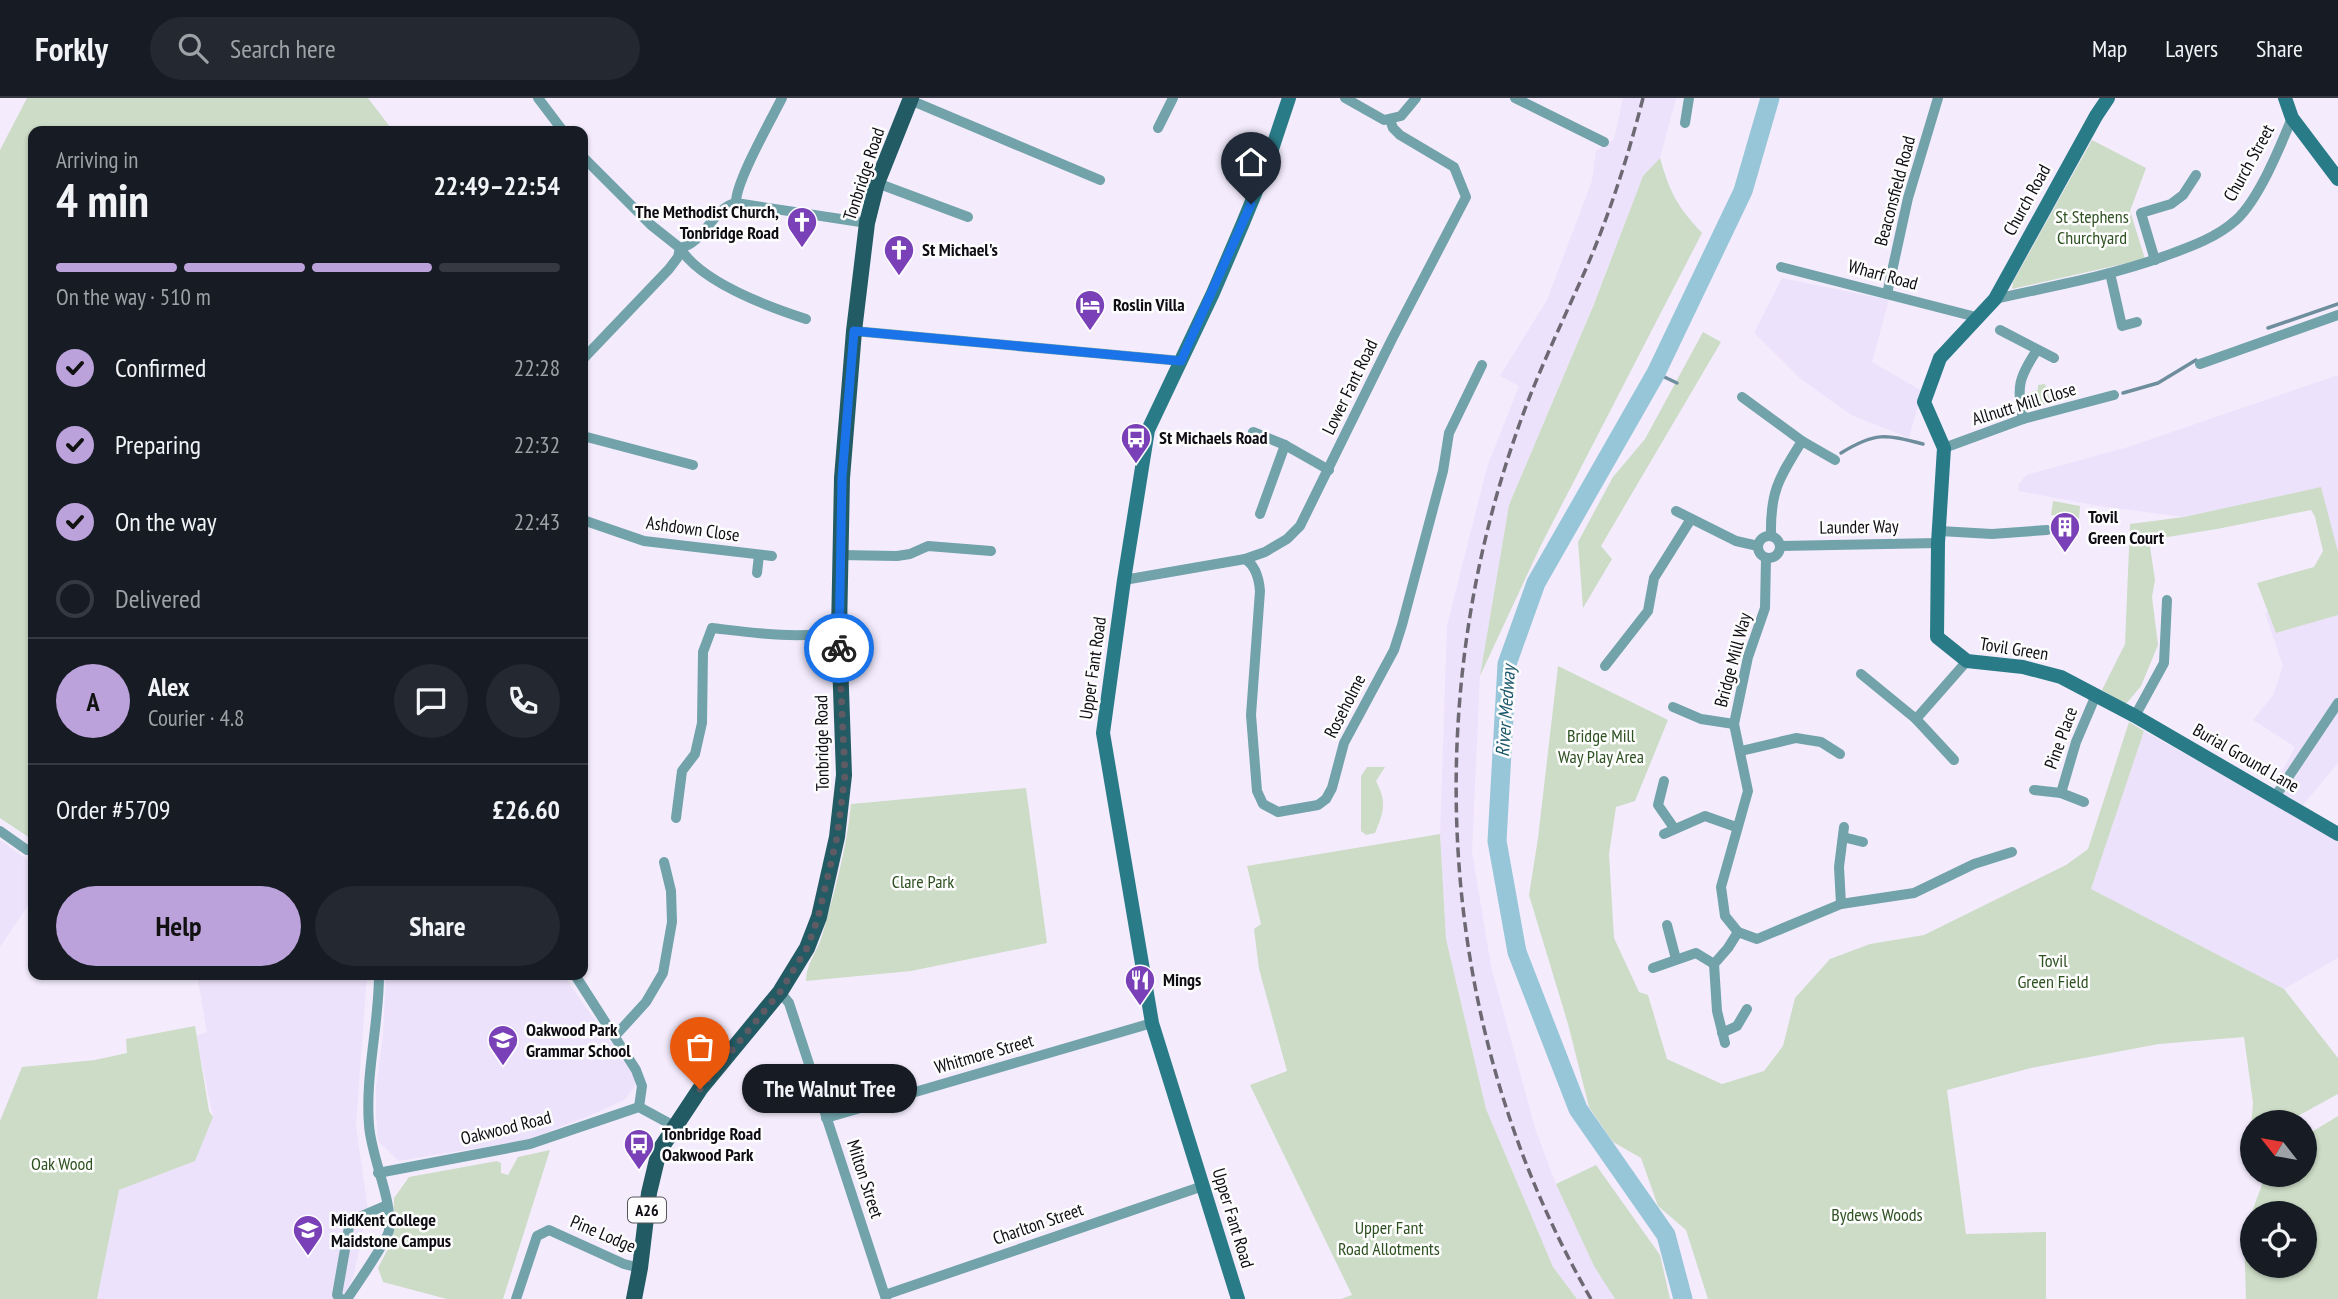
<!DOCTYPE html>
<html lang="en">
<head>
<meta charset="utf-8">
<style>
	:root { --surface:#171b24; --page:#242831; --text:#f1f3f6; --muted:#9ea1a6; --line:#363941; --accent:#bba2da }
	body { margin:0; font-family:"PT Sans Narrow",sans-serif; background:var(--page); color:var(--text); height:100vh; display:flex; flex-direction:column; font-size:26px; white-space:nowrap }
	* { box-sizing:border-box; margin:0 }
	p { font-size:23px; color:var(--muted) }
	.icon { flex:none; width:38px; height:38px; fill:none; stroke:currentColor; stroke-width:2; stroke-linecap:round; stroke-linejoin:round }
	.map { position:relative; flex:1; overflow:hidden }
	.sheet { position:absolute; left:28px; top:28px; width:560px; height:854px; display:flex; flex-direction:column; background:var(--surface); border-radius:14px; box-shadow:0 2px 5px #0004 }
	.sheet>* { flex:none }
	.needle { width:46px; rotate:301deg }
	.fabs { position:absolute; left:2240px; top:1012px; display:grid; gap:14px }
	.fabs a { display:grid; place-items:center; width:77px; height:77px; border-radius:50%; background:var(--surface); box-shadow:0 2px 5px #0004; font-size:35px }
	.pin { position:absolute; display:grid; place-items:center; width:60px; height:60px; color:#fff; margin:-72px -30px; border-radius:50% 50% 50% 0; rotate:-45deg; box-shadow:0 0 7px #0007 }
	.pin .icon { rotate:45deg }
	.courier { position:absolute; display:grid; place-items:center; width:70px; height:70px; margin:-35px; border:5px solid #1a73e8; border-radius:50%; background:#fff; color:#222; box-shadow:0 2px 9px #0007 }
	.bubble { position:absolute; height:49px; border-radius:24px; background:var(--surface); box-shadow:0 2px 5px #0004; font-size:23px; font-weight:700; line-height:49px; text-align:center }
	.headline em { font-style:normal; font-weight:700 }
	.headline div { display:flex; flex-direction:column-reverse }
	.headline { display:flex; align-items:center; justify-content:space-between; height:119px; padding:0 28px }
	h1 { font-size:46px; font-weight:700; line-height:52px }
	.bar { display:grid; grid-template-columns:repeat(4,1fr); gap:10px 7px; align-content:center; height:84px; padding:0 28px }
	.bar i { height:9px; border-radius:5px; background:var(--line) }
	.bar .selected { background:var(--accent) }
	.bar p { grid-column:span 4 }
	.line { display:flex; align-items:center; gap:18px; padding:0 28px; border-top:2px solid var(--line) }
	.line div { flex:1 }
	.round { display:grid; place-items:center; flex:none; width:74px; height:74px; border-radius:37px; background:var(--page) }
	ol { padding:0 28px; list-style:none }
	li { display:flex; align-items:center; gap:21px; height:77px }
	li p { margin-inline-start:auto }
	li .icon { padding:7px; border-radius:50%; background:var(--accent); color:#111; stroke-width:4 }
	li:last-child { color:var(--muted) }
	li i { width:38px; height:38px; border:4px solid var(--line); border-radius:50% }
	.button { display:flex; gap:14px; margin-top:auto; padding:14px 28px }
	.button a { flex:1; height:80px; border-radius:42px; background:var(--accent); color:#111; font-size:28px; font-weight:700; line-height:80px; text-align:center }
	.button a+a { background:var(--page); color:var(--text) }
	header { display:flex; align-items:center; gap:42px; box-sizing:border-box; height:98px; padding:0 35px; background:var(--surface); border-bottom:2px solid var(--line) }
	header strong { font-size:33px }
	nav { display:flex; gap:38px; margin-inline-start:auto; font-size:24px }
	.search { width:490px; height:63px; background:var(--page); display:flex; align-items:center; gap:18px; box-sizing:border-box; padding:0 24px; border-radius:38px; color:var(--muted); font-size:26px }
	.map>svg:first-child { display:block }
	.built { fill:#ede2fb }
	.green { fill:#ccdcc6; fill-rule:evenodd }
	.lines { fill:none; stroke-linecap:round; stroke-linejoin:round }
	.stream { stroke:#6e8e9d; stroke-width:3.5 }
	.river { stroke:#97c6d8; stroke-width:19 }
	.street { stroke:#72a2aa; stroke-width:10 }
	.secondary { stroke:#2a7b88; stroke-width:14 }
	.primary { stroke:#235b64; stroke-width:16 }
	.rail { stroke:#6d6973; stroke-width:3.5; stroke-dasharray:10 5; stroke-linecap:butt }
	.done { stroke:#5f5b65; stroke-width:7; stroke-dasharray:0 12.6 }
	.route { stroke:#1a73e8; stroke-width:9 }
	.labels { text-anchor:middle; stroke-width:5; stroke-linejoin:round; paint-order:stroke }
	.shield { fill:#fdfdfd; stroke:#565559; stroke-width:2 }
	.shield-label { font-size:16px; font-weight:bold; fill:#0f0d13 }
	.street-label { font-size:18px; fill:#0f0d13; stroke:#fdfdfd }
	.poi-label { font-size:18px; font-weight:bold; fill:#0f0d13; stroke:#fdfdfd; text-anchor:start }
	.park-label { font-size:18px; fill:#2e5121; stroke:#fdfdfd }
	.water-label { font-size:19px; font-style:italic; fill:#1a576b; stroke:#fdfdfd }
</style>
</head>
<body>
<header>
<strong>Forkly</strong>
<div class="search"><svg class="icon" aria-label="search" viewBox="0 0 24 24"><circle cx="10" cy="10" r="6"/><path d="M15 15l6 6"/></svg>Search here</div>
<nav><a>Map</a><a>Layers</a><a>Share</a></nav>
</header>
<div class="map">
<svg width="2338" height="1201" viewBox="0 0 2338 1201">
	<rect width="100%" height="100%" fill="#f4ecfd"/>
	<g class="built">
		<path d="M1623,0H1676L1660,60L1643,78L1594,205L1509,407L1480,578L1472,754L1491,868L1535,1030L1556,1086L1594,1167L1615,1201H1577L1553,1169L1486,1011L1446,841L1440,736L1447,528L1487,369L1519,288L1500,278L1547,202L1592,83L1596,53L1614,41Z"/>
		<path d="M1782,180L1889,202L1872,264L1922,293L1909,340L1851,317L1801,281L1754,235Z"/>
		<path d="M2338,277V481L2321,389L2184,419L2099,408L2018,393L2019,386L2026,377L2128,349Z"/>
		<path d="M2338,492V665L2303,707L2273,690L2295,649L2253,622L2273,597L2283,568L2265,515Z"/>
		<path d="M2144,633L2338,742V860L2284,891L2091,791Z"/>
		<path d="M0,742L33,766V800L0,849Z"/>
		<path d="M197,877H367L356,1028L368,1112L353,1180L342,1201H97L119,1092L195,1063L213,1019L196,938L207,934Z"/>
		<path d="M386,877H563L635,979V989L624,1002L589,1018L526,1042L398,1063L378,1043L376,1016V990L383,937Z"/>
	</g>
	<g class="green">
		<path d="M27,0H368L393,33H33V742L0,720V52Z"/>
		<path d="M2092,42L2146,70L2130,113L2145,161L2012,191L2013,184Z"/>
		<path d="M1660,60C1670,95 1677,108 1702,135L1541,447L1480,578L1509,407L1594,206L1643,78Z"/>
		<path d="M1703,234L1721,244L1601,448L1612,461L1583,510L1578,444L1613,379L1645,341Z"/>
		<path d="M2045,286L2051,305L2036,308L2031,307L2028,295L2038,292V287Z"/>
		<path d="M2321,389L2338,454V517L2276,535L2257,485L2314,469L2323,453L2315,419L2311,412L2217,431L2149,442L2155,482L2152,499L2158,547L2141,588L2126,606L2102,592L2125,546L2130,426L2184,419Z"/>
		<path d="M2053,403L2080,408L2079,421L2051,417Z"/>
		<path d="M1558,568L1668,622L1635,703L1616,709L1609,756L1614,840L1639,894L1648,897L1667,961L1722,986L1764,973L1783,948L1795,900L1830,861L1870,846L1924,837L2066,767L2088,751L2129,624L2144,633L2091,791L2284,891L2338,960V996L2287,1024H2252V1042L2250,1043L2253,1005L2244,939L2159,946L2031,970L1947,992L1966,1136L2046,1134V1201H1708L1686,1132L1658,1108L1641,1060L1613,1044L1589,1009L1568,926L1529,797L1538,740Z"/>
		<path d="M1367,669H1385L1376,683C1387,704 1384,714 1375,735L1366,737L1361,733V678Z"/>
		<path d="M1026,690L1047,845L911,873L806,883C806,866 817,854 822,838C834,795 847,750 851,706Z"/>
		<path d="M1440,736L1446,841L1486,1011L1553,1169L1577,1201H1341L1352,1197L1250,987L1287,973L1259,871L1254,831L1261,826L1247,768Z"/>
		<path d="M195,928L209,1013L213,1019L195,1063L119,1092L97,1201H0V1023L22,969L95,962L127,955L126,941Z"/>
		<path d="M2338,1018V1201H2246L2244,1135L2266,1076H2305V1038ZM2252,1115H2305V1167H2252Z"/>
		<path d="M550,1052L503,1201H447L383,1184L378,1170L393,1141L394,1100L409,1079L497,1063L501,1065V1075L508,1077L518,1059Z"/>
		<path d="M1596,1067L1660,1157L1670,1201H1615L1594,1168L1556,1086Z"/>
	</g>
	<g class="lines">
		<g class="stream">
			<path d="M2268,230L2338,206"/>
			<path d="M1656,275L1677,285"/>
			<path d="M2123,295L2158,285L2196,262"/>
			<path d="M1841,355C1875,334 1885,336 1923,346"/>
		</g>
		<path class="river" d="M1683,1201L1666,1137L1578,1011L1517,854L1497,743L1507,566L1536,485L1656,275L1743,93L1770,0"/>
		<g class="street">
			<path d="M538,0L563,33"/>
			<path d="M1345,0L1384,22L1401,18L1416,0"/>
			<path d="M1515,0L1604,44"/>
			<path d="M910,2L1100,82"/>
			<path d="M1685,25L1689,0"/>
			<path d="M1158,30L1173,0"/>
			<path d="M583,59L651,127L680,150C704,145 714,109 736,105L867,125"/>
			<path d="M877,85L968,119"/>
			<path d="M736,105C735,85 771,22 782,0"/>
			<path d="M680,150C701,184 769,209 806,221"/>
			<path d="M2155,162L2141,115L2171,106L2183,97L2196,77"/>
			<path d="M1781,169L1976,219"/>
			<path d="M2110,175L2122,228L2137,224"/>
			<path d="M1887,196L1908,100L1938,0"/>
			<path d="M1995,201C2052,188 2110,178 2165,158C2190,149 2216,140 2236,122C2259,101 2280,49 2292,20"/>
			<path d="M2000,232L2054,260"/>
			<path d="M854,233L1181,263"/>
			<path d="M583,261L669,171L678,159L680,150"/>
			<path d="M2200,266L2338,217"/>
			<path d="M1742,299L1802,343L1835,362"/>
			<path d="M2023,321C2016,289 2019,279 2037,252"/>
			<path d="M1253,334L1285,347L1329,372"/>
			<path d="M583,338L693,367"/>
			<path d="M1944,350L2023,321L2114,297"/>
			<path d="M1676,413L1736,443L1758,448"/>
			<path d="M1260,416L1285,347"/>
			<path d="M583,422L644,443L772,458"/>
			<path d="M1940,433L1992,436L2047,432"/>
			<circle cx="1769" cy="449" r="11"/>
			<path d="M1771,438C1770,393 1779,380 1802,343"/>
			<path d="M1780,448L1938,445"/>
			<path d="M840,457L897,458L910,456L928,448L991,453"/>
			<path d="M1766,460L1765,510L1748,559L1734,626L1748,693L1721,789L1725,818L1738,834L1757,841L1841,806L1914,795L1974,766L2012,754"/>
			<path d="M1245,461C1256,468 1259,480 1260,493L1251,617L1257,693L1263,706L1278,714L1318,707L1326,701L1332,690L1344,645L1394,552L1402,527L1443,373L1449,335L1482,267"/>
			<path d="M757,475L759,457"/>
			<path d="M1124,482L1245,461L1265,454L1287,441L1300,428L1392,241L1466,99L1454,69L1400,37L1393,30L1390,22"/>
			<path d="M1605,568L1648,513L1654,480L1691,421"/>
			<path d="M1861,576L1916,621L1954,662"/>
			<path d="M1673,609L1701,621L1734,626"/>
			<path d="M2135,618L2164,565L2167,502"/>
			<path d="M1916,621L1967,563"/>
			<path d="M1741,653L1796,640L1821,644L1840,656"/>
			<path d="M1664,683L1658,707L1674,730"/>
			<path d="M2034,692L2061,695L2084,704"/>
			<path d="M2061,695L2076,644L2096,597"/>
			<path d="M2275,699L2338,605"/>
			<path d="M676,720L682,673L695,656L702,625L703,554L712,530C755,535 795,541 839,534"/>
			<path d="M0,733L27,752H33"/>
			<path d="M1664,736L1705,718L1736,729"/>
			<path d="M1843,739L1863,744"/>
			<path d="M1841,806L1839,769L1844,729"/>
			<path d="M1667,827L1676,861"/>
			<path d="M1653,870L1696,855L1714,866"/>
			<path d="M575,877L636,972L642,988L639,1009"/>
			<path d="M780,894L789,905L886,1201"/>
			<path d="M1722,935L1737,928L1747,911"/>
			<path d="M615,938L646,904L663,875L672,824L671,793L664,764"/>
			<path d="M1725,945L1717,913L1714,866L1728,850L1738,834"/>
			<path d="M826,1020L1152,925"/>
			<path d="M378,1075L530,1046L639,1009L674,1028"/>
			<path d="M885,1197L1203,1088"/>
			<path d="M341,1201L337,1197L350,1123L387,1107"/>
			<path d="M347,1201C355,1189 388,1142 389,1132C393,1102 371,1059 369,1027C365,977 379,927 379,877"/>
			<path d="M516,1201L537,1138L549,1132L624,1166L640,1170"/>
		</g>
		<g class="secondary">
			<path d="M2108,0L2096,18L1995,201L1940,260L1924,304L1944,350L1938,445L1937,539L1967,563L2023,569L2061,579L2135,618L2338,736"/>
			<path d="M2285,0L2292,20L2338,81"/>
			<path d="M1238,1201L1152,925L1103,635L1124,482L1148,332L1213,195L1243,125L1266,69L1289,0"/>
		</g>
		<path class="primary" d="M634,1201L640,1170L649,1095L659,1053L700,991L780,894L807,850L819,819L837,739L844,677L839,534L842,380L854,233L867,125L877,85L911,0"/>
		<path class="rail" d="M1591,1201C1440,939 1417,620 1516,336C1535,280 1561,227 1585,173C1609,118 1628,59 1643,0"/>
	</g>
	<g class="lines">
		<path class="done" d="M700,991L780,894L807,850L818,820L837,739L845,677L839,550"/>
		<path class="route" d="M839,550L842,380L854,233L1181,263L1251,106"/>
	</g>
	<defs>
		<g id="church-pin" transform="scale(1.575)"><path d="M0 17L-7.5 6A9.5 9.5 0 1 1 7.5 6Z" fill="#7a40b7" stroke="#fdfdfd"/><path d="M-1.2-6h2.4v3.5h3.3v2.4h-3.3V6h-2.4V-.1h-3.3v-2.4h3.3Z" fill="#fff"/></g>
		<g id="hotel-pin" transform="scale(1.575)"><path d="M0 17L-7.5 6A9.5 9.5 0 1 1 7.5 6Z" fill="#7a40b7" stroke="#fdfdfd"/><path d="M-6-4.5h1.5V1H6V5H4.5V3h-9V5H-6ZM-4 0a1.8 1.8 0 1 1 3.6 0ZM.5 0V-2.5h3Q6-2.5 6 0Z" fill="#fff"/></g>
		<g id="bus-pin" transform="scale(1.575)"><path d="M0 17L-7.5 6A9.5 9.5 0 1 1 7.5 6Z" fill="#7a40b7" stroke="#fdfdfd"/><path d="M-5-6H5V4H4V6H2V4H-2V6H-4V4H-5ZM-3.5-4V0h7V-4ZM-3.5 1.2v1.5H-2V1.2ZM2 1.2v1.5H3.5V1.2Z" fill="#fff"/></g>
		<g id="building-pin" transform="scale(1.575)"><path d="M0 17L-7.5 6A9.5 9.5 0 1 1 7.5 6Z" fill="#7a40b7" stroke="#fdfdfd"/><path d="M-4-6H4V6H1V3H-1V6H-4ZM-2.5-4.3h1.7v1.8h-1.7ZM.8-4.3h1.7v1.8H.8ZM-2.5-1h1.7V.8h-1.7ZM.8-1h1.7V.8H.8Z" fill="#fff"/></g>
		<g id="restaurant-pin" transform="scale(1.575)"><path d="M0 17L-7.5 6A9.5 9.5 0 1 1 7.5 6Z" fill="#7a40b7" stroke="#fdfdfd"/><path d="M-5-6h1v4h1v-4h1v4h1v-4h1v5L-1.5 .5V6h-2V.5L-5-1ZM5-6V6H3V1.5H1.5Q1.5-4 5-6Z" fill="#fff"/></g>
		<g id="school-pin" transform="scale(1.575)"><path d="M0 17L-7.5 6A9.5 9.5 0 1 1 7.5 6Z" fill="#7a40b7" stroke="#fdfdfd"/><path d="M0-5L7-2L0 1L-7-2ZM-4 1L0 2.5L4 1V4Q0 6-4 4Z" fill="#fff"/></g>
		<g id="university-pin" transform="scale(1.575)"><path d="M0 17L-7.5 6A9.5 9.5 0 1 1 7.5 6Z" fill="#7a40b7" stroke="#fdfdfd"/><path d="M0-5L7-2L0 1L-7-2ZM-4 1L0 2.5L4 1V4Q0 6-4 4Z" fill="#fff"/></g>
	</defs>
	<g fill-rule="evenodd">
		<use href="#church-pin" x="802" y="124"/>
		<use href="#church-pin" x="899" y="152"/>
		<use href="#hotel-pin" x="1090" y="207"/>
		<use href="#bus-pin" x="1136" y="340"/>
		<use href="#building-pin" x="2065" y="429"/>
		<use href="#restaurant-pin" x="1140" y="882"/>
		<use href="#school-pin" x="503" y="942"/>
		<use href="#bus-pin" x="639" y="1046"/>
		<use href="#university-pin" x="308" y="1132"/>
	</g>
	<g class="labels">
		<rect class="shield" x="628" y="1099.5" width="38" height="25" rx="5"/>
		<g class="shield-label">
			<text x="647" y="1118">A26</text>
		</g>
		<g class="street-label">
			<text transform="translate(2249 65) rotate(-61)" y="6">Church Street</text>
			<text transform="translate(864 76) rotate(-72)" y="6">Tonbridge Road</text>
			<text transform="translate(1895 93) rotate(-75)" y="6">Beaconsfield Road</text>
			<text transform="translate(2027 102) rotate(-61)" y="6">Church Road</text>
			<text transform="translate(1883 177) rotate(15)" y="6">Wharf Road</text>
			<text transform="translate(1350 289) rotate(-64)" y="6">Lower Fant Road</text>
			<text transform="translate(2024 306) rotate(-17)" y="6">Allnutt Mill Close</text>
			<text transform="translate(1859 429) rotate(-1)" y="6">Launder Way</text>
			<text transform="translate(693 431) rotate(8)" y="6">Ashdown Close</text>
			<text transform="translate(2014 551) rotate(9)" y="6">Tovil Green</text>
			<text transform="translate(1733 562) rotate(-75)" y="6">Bridge Mill Way</text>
			<text transform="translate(1093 570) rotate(-82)" y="6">Upper Fant Road</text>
			<text transform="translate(1345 608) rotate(-63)" y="6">Roseholme</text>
			<text transform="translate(2061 640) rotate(-70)" y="6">Pine Place</text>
			<text transform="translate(822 645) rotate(-91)" y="6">Tonbridge Road</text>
			<text transform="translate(2246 660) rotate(30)" y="6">Burial Ground Lane</text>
			<text transform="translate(984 956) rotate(-16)" y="6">Whitmore Street</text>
			<text transform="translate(506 1030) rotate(-14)" y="6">Oakwood Road</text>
			<text transform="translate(865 1081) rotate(72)" y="6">Milton Street</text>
			<text transform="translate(1233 1120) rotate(73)" y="6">Upper Fant Road</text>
			<text transform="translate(1038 1126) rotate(-19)" y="6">Charlton Street</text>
			<text transform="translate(603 1136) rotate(23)" y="6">Pine Lodge</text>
		</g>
		<g class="poi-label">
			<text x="779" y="120" text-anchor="end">The Methodist Church,<tspan x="779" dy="21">Tonbridge Road</tspan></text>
			<text x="922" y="158">St Michael's</text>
			<text x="1113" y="213">Roslin Villa</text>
			<text x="1159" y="346">St Michaels Road</text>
			<text x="2088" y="425">Tovil<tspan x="2088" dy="21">Green Court</tspan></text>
			<text x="1163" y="888">Mings</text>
			<text x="526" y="938">Oakwood Park<tspan x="526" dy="21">Grammar School</tspan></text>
			<text x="662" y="1042">Tonbridge Road<tspan x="662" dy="21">Oakwood Park</tspan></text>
			<text x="331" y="1128">MidKent College<tspan x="331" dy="21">Maidstone Campus</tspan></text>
		</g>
		<g class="park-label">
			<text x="2092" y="125">St Stephens<tspan x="2092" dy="21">Churchyard</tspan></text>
			<text x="1601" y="644">Bridge Mill<tspan x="1601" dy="21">Way Play Area</tspan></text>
			<text x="923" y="790">Clare Park</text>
			<text x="2053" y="869">Tovil<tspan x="2053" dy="21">Green Field</tspan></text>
			<text x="62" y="1072">Oak Wood</text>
			<text x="1877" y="1123">Bydews Woods</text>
			<text x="1389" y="1136">Upper Fant<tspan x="1389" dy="21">Road Allotments</tspan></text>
		</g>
		<g class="water-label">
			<text transform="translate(1505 613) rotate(-86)" y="7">River Medway</text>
		</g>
	</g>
</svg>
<div class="fabs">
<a><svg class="needle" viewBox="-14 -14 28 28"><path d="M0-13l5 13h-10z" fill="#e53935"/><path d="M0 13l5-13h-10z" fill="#9ea1a6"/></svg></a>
<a><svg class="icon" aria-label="locate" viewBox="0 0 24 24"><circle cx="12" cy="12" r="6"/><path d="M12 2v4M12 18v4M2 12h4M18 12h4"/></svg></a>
</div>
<div class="pin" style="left:700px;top:991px;background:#ea580c"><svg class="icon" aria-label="bag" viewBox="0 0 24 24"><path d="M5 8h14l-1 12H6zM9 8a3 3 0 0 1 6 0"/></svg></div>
<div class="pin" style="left:1251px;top:106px;background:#1f2937"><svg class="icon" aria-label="home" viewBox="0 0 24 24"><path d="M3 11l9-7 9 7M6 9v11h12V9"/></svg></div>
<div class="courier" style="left:839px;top:550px"><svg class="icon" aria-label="bike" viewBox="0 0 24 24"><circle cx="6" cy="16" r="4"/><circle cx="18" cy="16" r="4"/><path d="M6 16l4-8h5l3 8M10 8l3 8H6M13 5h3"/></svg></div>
<div class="bubble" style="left:742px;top:966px;width:175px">The Walnut Tree</div>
<section class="sheet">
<div class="headline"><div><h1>4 min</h1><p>Arriving in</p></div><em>22:49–22:54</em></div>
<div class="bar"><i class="selected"></i><i class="selected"></i><i class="selected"></i><i></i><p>On the way · 510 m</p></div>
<ol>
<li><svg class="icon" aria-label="check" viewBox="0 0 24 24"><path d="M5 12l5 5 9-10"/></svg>Confirmed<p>22:28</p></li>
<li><svg class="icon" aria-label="check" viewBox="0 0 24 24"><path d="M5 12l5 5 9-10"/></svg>Preparing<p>22:32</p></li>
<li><svg class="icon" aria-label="check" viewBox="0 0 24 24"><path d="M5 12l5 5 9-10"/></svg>On the way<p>22:43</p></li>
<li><i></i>Delivered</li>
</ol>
<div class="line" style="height:126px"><b class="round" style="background:var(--accent);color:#111">A</b><div><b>Alex</b><p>Courier · 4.8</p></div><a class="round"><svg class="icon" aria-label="chat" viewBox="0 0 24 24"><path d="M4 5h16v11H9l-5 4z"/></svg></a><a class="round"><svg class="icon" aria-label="phone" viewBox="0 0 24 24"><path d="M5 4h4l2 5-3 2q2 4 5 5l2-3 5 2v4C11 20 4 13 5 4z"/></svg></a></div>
<div class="line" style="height:91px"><div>Order #5709</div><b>£26.60</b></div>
<div class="button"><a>Help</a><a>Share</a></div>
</section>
</div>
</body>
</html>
